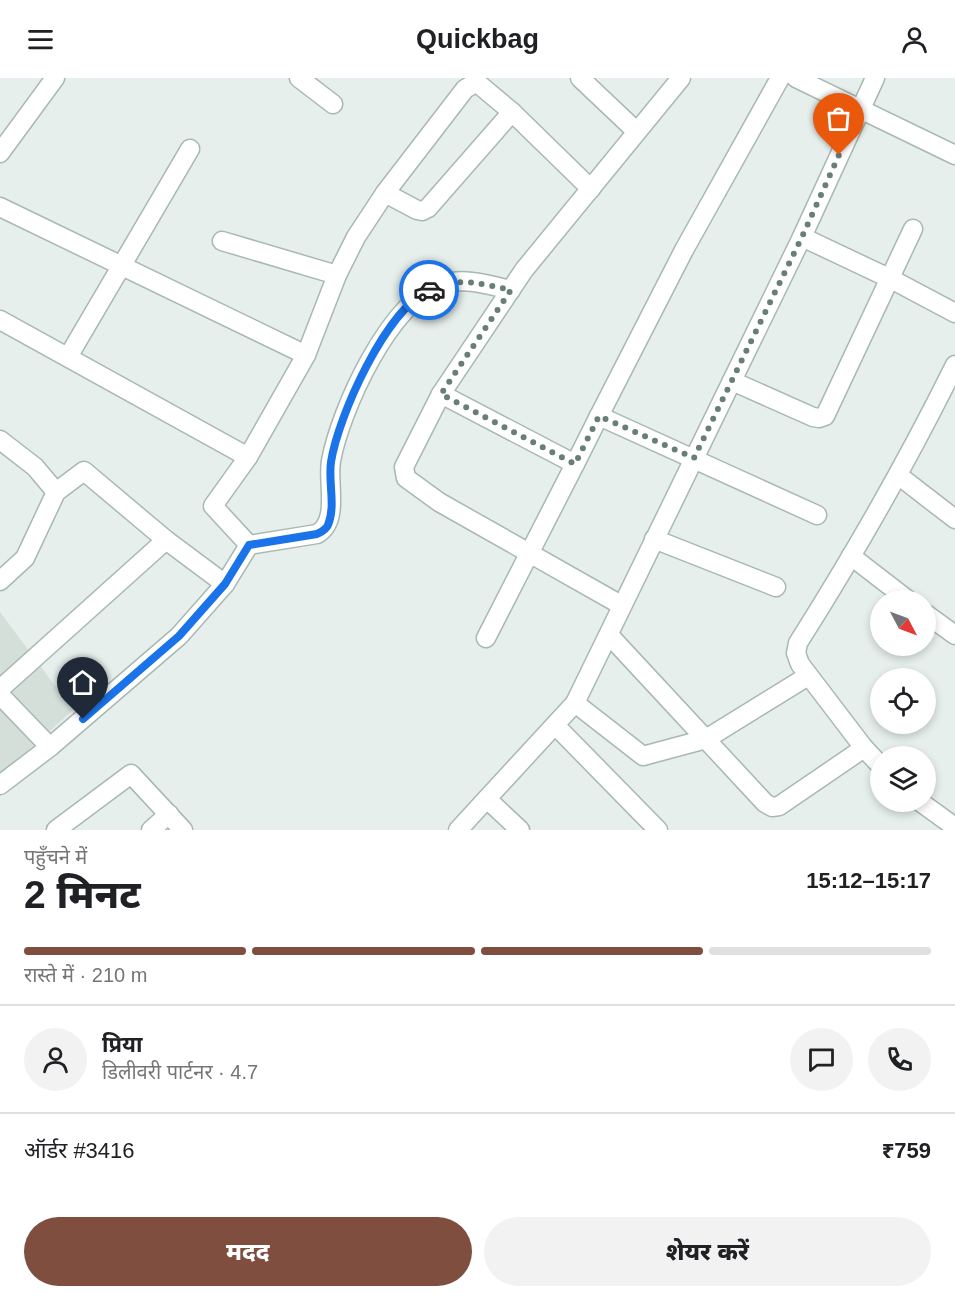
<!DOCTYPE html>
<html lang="hi">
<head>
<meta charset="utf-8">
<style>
	:root { --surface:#fff; --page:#f2f2f2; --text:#202124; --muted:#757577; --line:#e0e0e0; --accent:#7f4e3f }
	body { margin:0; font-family:Helvetica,"Noto Sans Devanagari",sans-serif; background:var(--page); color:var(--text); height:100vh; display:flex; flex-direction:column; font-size:22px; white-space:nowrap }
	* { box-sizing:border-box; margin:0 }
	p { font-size:20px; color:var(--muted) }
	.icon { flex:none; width:33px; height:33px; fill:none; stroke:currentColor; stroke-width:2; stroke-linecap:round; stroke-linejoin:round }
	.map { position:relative; height:752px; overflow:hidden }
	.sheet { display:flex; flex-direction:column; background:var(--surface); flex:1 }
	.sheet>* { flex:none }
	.needle { width:39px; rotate:131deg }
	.fabs { position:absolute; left:870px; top:512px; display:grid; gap:12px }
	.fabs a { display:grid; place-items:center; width:66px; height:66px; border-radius:50%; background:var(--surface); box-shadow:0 3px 9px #0003; font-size:30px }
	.pin { position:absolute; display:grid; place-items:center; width:51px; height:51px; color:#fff; margin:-62px -26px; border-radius:50% 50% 50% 0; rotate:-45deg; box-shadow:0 0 6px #0007 }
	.pin .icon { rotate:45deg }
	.courier { position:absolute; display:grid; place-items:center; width:60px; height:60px; margin:-30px; border:4px solid #1a73e8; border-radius:50%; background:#fff; color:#222; box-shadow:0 2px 8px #0007 }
	.head em { font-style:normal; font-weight:800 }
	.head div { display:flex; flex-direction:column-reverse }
	.head { display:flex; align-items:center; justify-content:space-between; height:102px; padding:0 24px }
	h1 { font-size:39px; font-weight:800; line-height:45px }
	.bar { display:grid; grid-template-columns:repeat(4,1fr); gap:9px 6px; align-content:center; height:72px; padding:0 24px }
	.bar i { height:8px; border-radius:4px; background:var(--line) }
	.bar .current { background:var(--accent) }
	.bar p { grid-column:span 4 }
	.line { display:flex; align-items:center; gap:15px; padding:0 24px; border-top:2px solid var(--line) }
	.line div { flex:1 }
	.round { display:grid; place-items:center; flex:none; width:63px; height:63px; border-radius:32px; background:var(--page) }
	.button { display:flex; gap:12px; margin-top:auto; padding:12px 24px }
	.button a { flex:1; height:69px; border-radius:36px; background:var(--accent); color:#fff; font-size:24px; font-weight:800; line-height:69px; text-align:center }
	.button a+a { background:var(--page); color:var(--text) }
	header { display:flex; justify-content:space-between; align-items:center; height:78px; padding:0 24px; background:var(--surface); font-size:27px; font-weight:800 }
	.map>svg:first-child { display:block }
	.built { fill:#d4dfda }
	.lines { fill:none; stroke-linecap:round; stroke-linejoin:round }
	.minor-casing { stroke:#a8b8b2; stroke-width:21 }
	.minor { stroke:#fff; stroke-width:18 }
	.done { stroke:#687f78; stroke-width:6; stroke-dasharray:0 10.8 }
	.route { stroke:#1a73e8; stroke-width:8 }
</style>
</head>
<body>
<header><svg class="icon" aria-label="menu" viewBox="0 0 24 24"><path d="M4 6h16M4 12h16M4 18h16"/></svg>Quickbag<svg class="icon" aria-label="person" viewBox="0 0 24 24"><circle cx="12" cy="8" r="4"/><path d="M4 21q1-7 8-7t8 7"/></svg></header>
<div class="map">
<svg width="955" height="752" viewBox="0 0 955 752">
	<rect width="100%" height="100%" fill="#e6efeb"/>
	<path class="built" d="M0,534L73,632L0,699Z"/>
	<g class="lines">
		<g class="minor-casing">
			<g id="minor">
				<path d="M299,0L333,26"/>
				<path d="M580,0L636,53"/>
				<path d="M796,0L955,77"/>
				<path d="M0,75L55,0"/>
				<path d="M385,115L417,132L422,133L428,130L512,34"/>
				<path d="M0,129L306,277"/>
				<path d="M802,159L891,201L955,235"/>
				<path d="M222,163L337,197"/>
				<path d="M0,242L248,379"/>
				<path d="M68,279L190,71"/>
				<path d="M732,303L813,339L819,340L825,338L913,151"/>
				<path d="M441,316L575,386L599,338L817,437"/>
				<path d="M599,338L684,172L780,0"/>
				<path d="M0,362L35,389L56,414"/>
				<path d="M898,397L955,441"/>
				<path d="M654,461L776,509"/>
				<path d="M249,467L213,428L248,379L306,277L337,197L356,159L385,115L465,11L475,5L481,8L512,34L591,111"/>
				<path d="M851,478L908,522"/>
				<path d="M0,503L25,480L56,414L84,393L166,462L225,506"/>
				<path d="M621,527L439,424L406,400L404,389L441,316L524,192L681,0"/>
				<path d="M926,536L955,557"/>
				<path d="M609,557L765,725L772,729L779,728L864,670"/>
				<path d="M486,560L575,386"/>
				<path d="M0,611L166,462"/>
				<path d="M0,617L50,669"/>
				<path d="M575,625L643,678L706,661L808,598"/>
				<path d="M555,647L658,752"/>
				<path d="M880,687L864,670L800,586L796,575L798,565C855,475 908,382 955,287"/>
				<path d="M0,707L50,669L179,558L225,506L249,467L317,456C340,443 327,405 331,383C340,333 390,221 443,206C465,199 489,207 511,212"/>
				<path d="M487,721L520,752"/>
				<path d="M919,723L955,749"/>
				<path d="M56,752L131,696L183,752"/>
				<path d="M151,752L169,736"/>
				<path d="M458,752L575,625L802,159L875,0"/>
			</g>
		</g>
		<use href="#minor" class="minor"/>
	</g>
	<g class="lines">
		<path class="done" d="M429,212C459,198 480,206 511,212L441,316L575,386L599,338L694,380L802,159L839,77"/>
		<path class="route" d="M83,641L179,558L225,506L249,467L317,456C321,454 326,452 328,447C336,428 328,404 331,384C338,338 386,232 429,212"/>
	</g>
</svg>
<div class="fabs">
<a><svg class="needle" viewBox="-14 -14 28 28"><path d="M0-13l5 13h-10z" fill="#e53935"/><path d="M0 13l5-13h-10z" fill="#757577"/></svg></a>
<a><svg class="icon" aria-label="locate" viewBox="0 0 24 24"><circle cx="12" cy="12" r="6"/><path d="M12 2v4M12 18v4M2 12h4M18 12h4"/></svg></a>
<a><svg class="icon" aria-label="layers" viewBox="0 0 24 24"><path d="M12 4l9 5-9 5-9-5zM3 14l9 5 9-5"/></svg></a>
</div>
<div class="pin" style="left:839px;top:77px;background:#ea580c"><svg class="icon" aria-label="bag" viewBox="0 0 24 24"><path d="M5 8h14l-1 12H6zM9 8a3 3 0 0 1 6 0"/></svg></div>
<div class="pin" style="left:83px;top:641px;background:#1f2937"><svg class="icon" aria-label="home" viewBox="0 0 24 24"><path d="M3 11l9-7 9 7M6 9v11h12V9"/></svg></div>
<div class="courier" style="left:429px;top:212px"><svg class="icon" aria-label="car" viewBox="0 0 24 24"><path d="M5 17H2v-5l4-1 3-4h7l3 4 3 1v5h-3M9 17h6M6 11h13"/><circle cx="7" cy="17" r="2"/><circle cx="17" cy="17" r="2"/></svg></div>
</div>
<section class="sheet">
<div class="head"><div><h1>2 मिनट</h1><p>पहुँचने में</p></div><em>15:12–15:17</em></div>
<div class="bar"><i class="current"></i><i class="current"></i><i class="current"></i><i></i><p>रास्ते में · 210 m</p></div>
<div class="line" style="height:108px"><a class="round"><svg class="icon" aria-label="person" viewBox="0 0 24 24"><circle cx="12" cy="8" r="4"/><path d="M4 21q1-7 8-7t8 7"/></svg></a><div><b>प्रिया</b><p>डिलीवरी पार्टनर · 4.7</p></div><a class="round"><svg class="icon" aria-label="chat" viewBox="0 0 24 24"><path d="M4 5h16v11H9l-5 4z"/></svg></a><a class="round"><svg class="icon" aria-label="phone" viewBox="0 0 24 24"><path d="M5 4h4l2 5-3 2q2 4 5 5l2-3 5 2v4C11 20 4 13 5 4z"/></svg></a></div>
<div class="line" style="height:78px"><div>ऑर्डर #3416</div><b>₹759</b></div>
<div class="button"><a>मदद</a><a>शेयर करें</a></div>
</section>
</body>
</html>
